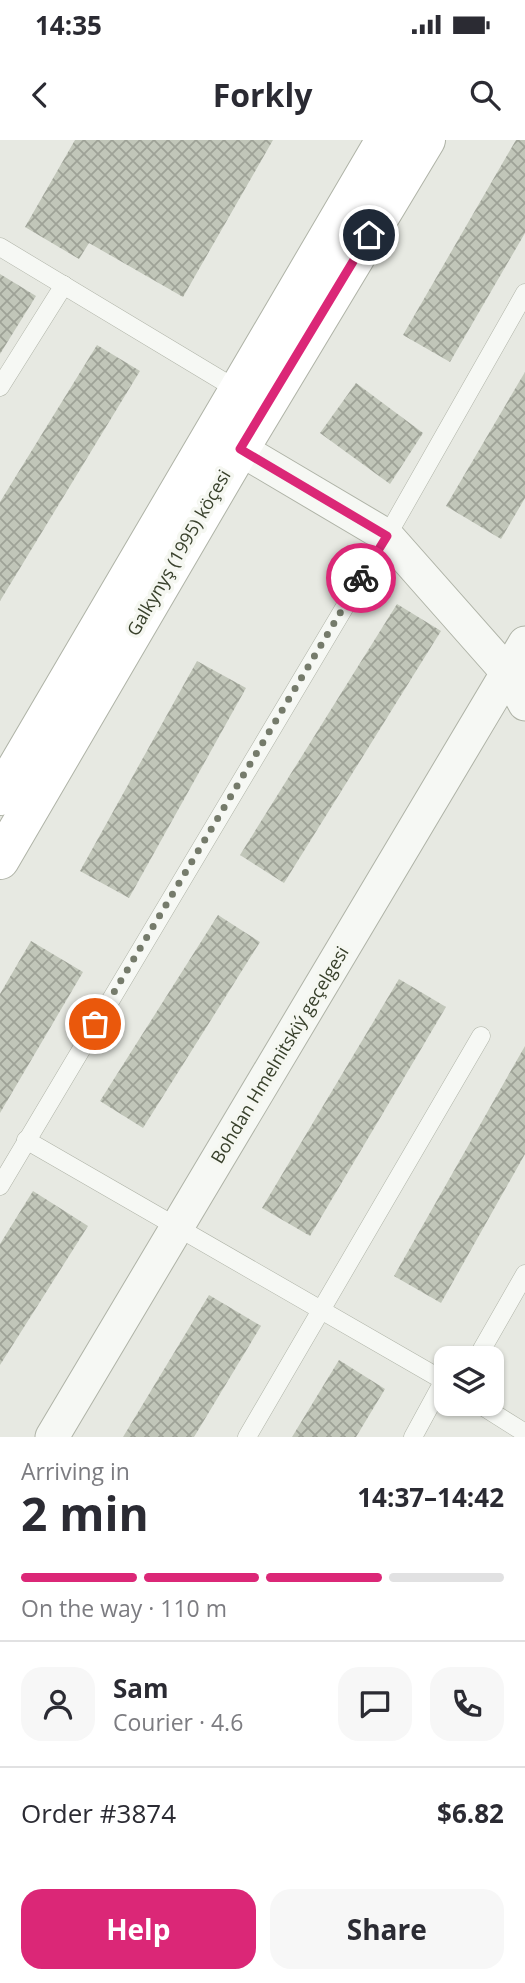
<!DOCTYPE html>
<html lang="en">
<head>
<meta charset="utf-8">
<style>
	:root { --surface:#fff; --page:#f7f7f7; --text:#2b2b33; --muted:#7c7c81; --line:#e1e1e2; --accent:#db2777 }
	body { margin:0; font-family:"Open Sans",sans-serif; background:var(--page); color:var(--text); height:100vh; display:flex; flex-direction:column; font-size:26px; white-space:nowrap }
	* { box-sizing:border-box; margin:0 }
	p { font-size:23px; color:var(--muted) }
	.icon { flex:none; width:38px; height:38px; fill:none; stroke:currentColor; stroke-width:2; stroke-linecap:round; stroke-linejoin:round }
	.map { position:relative; height:1297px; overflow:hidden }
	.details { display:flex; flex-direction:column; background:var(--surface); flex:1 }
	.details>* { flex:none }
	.tools { position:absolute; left:434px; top:1206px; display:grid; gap:14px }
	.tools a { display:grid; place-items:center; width:70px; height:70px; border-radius:14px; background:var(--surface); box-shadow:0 2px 5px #0004; font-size:35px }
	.pin { position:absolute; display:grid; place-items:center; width:60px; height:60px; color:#fff; margin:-30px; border:4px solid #fff; border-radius:50%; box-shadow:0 2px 7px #0007 }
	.courier { position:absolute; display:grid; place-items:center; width:70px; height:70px; margin:-35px; border:5px solid #db2777; border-radius:50%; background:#fff; color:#222; box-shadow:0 2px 9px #0007 }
	.head em { font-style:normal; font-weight:700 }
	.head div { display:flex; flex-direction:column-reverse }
	.head { display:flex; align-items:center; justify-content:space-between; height:119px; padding:0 21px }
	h1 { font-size:46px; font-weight:700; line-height:52px }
	.bar { display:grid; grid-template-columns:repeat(4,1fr); gap:10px 7px; align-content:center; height:84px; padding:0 21px }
	.bar i { height:9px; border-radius:5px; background:var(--line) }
	.bar .current { background:var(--accent) }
	.bar p { grid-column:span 4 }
	.line { display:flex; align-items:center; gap:18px; padding:0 21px; border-top:2px solid var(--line) }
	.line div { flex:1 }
	.round { display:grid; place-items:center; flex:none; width:74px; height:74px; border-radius:21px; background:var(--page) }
	.action { display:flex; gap:14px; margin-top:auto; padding:14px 21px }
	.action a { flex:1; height:80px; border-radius:21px; background:var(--accent); color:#fff; font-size:28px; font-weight:700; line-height:80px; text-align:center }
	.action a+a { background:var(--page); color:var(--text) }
	.status { display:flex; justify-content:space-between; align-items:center; height:49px; padding:0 35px; background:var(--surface); direction:ltr }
	.status svg { height:19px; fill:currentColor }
	header { display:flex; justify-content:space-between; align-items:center; height:91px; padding:0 21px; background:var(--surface); font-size:32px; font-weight:700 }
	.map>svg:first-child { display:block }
	.building { fill:url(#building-cross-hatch) }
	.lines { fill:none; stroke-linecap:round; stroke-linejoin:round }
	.lane-casing { stroke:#afb3a7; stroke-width:19 }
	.street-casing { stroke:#afb3a7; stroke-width:35 }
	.secondary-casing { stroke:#afb3a7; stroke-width:40 }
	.lane { stroke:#f6f8f4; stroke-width:18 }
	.street { stroke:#f6f8f4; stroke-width:33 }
	.secondary { stroke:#fff; stroke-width:38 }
	.done { stroke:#757b6b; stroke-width:7; stroke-dasharray:0 12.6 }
	.route { stroke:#db2777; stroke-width:9 }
	.labels { text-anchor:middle; stroke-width:7; stroke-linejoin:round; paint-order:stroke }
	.street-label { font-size:18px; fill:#38402b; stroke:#f5f7f1 }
</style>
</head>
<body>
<div class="status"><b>14:35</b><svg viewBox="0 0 49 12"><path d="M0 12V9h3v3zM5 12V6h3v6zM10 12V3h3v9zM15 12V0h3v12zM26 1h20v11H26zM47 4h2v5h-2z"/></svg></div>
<header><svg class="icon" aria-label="back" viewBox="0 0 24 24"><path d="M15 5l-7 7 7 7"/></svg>Forkly<svg class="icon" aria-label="search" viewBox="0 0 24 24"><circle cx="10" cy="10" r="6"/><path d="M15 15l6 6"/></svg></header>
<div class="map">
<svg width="525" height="1297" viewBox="0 0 525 1297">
	<defs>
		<pattern id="building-cross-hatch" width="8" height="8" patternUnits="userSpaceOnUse" patternTransform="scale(1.75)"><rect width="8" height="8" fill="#c1c6b9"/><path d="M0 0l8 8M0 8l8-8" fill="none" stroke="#9ea297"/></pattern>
	</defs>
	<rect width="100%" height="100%" fill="#e7e9e2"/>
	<g class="building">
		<path d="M75,0H273L183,157L89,103L79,119L25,87Z"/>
		<path d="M516,0H525V93L450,222L403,195Z"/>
		<path d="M0,134L36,156L0,214Z"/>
		<path d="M97,205L140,231L0,461V362Z"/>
		<path d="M525,232V358L501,399L446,366Z"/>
		<path d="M356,243L423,293L390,344L320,293Z"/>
		<path d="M397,464L441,491L284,743L240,715Z"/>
		<path d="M197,521L246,548L129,758L80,731Z"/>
		<path d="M218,775L260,802L143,988L100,961Z"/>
		<path d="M31,801L83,832L0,973V854Z"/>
		<path d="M399,839L446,867L310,1096L262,1068Z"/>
		<path d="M525,906V1014L441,1163L394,1136Z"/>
		<path d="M33,1051L88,1086L0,1225V1104Z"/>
		<path d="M209,1155L261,1186L194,1297H123Z"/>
		<path d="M339,1220L385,1249L356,1297H292Z"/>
	</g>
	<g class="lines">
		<g class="lane-casing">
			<g id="lane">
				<path d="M0,107L236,249"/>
				<path d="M0,247L64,145"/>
				<path d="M26,1000L446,1242"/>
				<path d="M0,1046L387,396L525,153"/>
				<path d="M477,1218L525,1134"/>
				<path d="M479,1264L525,1293"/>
				<path d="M247,1297L481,896"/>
				<path d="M413,1297L444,1240"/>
			</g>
		</g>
		<g class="street-casing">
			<g id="street">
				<path d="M240,309L387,396L508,533L525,564"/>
				<path d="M52,1297L525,503"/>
			</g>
		</g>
		<g class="secondary-casing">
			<g id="secondary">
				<path d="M0,656L385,0"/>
				<path d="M0,720L240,309L426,0"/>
			</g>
		</g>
		<use href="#lane" class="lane"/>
		<use href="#street" class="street"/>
		<use href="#secondary" class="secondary"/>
	</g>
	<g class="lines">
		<path class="done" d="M95,884L361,438"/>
		<path class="route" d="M361,438L387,396L240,309L369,95"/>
	</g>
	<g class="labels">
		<g class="street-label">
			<text transform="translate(179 413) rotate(-60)" y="6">Galkynyş (1995) köçesi</text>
			<text transform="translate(280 915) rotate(-59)" y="6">Bohdan Hmelnitskiý geçelgesi</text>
		</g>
	</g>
</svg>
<div class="tools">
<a><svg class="icon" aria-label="layers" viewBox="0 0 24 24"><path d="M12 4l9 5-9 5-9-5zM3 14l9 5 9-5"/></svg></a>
</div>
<div class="pin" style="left:95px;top:884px;background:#ea580c"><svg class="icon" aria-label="bag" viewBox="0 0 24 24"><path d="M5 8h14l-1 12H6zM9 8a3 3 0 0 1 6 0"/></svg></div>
<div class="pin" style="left:369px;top:95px;background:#1f2937"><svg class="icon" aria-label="home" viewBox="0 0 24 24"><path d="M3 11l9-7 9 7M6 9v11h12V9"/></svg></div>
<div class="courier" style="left:361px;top:438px"><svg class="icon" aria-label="bike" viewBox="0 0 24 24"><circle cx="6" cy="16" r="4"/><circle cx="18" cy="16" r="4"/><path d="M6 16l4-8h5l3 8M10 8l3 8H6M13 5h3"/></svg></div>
</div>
<section class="details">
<div class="head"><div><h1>2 min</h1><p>Arriving in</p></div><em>14:37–14:42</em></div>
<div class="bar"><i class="current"></i><i class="current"></i><i class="current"></i><i></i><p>On the way · 110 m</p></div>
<div class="line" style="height:126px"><a class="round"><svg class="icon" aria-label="person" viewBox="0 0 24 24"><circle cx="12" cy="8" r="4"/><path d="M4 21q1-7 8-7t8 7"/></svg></a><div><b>Sam</b><p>Courier · 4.6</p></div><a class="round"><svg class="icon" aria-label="chat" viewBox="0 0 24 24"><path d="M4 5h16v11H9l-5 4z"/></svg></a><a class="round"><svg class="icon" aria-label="phone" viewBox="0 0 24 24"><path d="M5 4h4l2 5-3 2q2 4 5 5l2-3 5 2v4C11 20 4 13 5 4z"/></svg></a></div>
<div class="line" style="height:91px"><div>Order #3874</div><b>$6.82</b></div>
<div class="action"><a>Help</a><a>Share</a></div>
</section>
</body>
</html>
